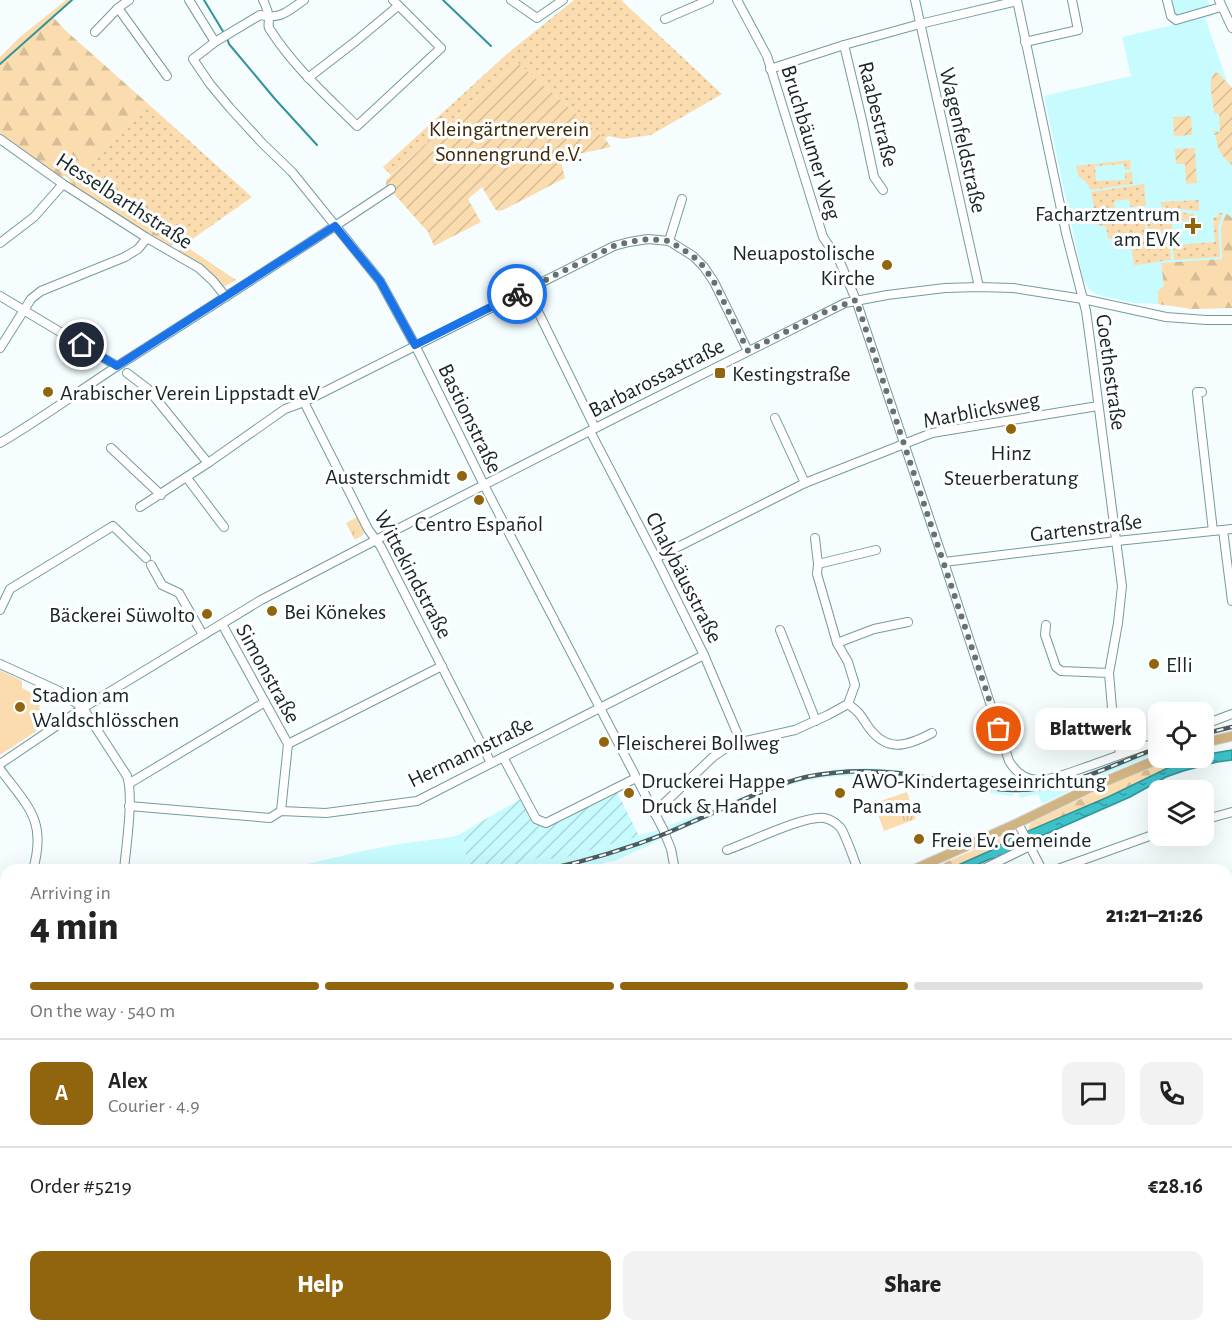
<!DOCTYPE html>
<html lang="en">
<head>
<meta charset="utf-8">
<style>
	:root { --surface:#fff; --page:#f2f2f2; --text:#222; --muted:#767676; --line:#e0e0e0; --accent:#91650e }
	body { margin:0; font-family:"Alegreya Sans",sans-serif; background:var(--page); color:var(--text); height:100vh; display:flex; flex-direction:column; font-size:22px; white-space:nowrap }
	* { box-sizing:border-box; margin:0 }
	p { font-size:20px; color:var(--muted) }
	.icon { flex:none; width:33px; height:33px; fill:none; stroke:currentColor; stroke-width:2; stroke-linecap:round; stroke-linejoin:round }
	.map { position:relative; flex:1; overflow:hidden }
	.sheet { position:absolute; left:0px; top:864px; width:1233px; height:468px; display:flex; flex-direction:column; background:var(--surface); border-radius:18px 18px 0 0; box-shadow:0 6px 24px #0002 }
	.sheet>* { flex:none }
	.tools { position:absolute; left:1148px; top:702px; display:grid; gap:12px }
	.tools a { display:grid; place-items:center; width:66px; height:66px; border-radius:12px; background:var(--surface); box-shadow:0 6px 24px #0002; font-size:30px }
	.pin { position:absolute; display:grid; place-items:center; width:51px; height:51px; color:#fff; margin:-26px; border:3px solid #fff; border-radius:50%; box-shadow:0 2px 6px #0007 }
	.courier { position:absolute; display:grid; place-items:center; width:60px; height:60px; margin:-30px; border:4px solid #1a73e8; border-radius:50%; background:#fff; color:#222; box-shadow:0 2px 8px #0007 }
	.bubble { position:absolute; height:42px; border-radius:12px; background:var(--surface); box-shadow:0 6px 24px #0002; font-size:20px; font-weight:800; line-height:42px; text-align:center }
	.overview em { font-style:normal; font-weight:800 }
	.overview div { display:flex; flex-direction:column-reverse }
	.overview { display:flex; align-items:center; justify-content:space-between; height:102px; padding:0 30px }
	h1 { font-size:39px; font-weight:800; line-height:45px }
	.bar { display:grid; grid-template-columns:repeat(4,1fr); gap:9px 6px; align-content:center; height:72px; padding:0 30px }
	.bar i { height:8px; border-radius:4px; background:var(--line) }
	.bar .on { background:var(--accent) }
	.bar p { grid-column:span 4 }
	.line { display:flex; align-items:center; gap:15px; padding:0 30px; border-top:2px solid var(--line) }
	.line div { flex:1 }
	.round { display:grid; place-items:center; flex:none; width:63px; height:63px; border-radius:12px; background:var(--page) }
	.button { display:flex; gap:12px; margin-top:auto; padding:12px 30px }
	.button a { flex:1; height:69px; border-radius:12px; background:var(--accent); color:#fff; font-size:24px; font-weight:800; line-height:69px; text-align:center }
	.button a+a { background:var(--page); color:var(--text) }
	.map>svg:first-child { display:block }
	.built { fill:#c8fbfe }
	.industrial { fill:url(#industrial-furrows) }
	.grass { fill:url(#grass-dots) }
	.forest { fill:url(#forest-firs) }
	.park { fill:url(#park-tufts) }
	.garden { fill:url(#garden-furrows) }
	.pitch { fill:#fadcaf }
	.water { fill:url(#water-ripples); stroke:#329399; stroke-width:1.5 }
	.lines { fill:none; stroke-linecap:round; stroke-linejoin:round }
	.stream { stroke:#329399; stroke-width:2 }
	.minor-casing { stroke:#759b9d; stroke-width:10 }
	.major-casing { stroke:#d5d8d8; stroke-width:11 }
	.minor { stroke:#fff; stroke-width:8 }
	.major { stroke:#d0b483; stroke-width:9 }
	.rail-casing { stroke:#4f5c5d; stroke-width:4.5 }
	.rail { stroke:#fff; stroke-width:2; stroke-dasharray:7; stroke-linecap:butt }
	.done { stroke:#657172; stroke-width:6; stroke-dasharray:0 10.8 }
	.route { stroke:#1a73e8; stroke-width:8 }
	.poi-dot { fill:#91650e; stroke:#fff; stroke-width:2 }
	.labels { text-anchor:middle; stroke-width:6; stroke-linejoin:round; paint-order:stroke }
	.street-label { font-size:22px; fill:#172627; stroke:#fff }
	.park-label { font-size:22px; fill:#3d2906; stroke:#fff }
	.poi-label { font-size:22px; fill:#172627; stroke:#fff; text-anchor:start }
</style>
</head>
<body>
<div class="map">
<svg width="1232" height="1332" viewBox="0 0 1232 1332">
	<defs>
		<pattern id="industrial-furrows" width="10" height="10" patternUnits="userSpaceOnUse" patternTransform="scale(1.5)"><rect width="10" height="10" fill="#c8fbfe"/><path d="M-1 1l2-2M0 10L10 0M9 11l2-2" fill="none" stroke="#abd7da"/></pattern>
		<pattern id="grass-dots" width="8" height="8" patternUnits="userSpaceOnUse" patternTransform="scale(1.5)"><rect width="8" height="8" fill="#fadcaf"/><path d="M2 2h.1M6 6h.1" fill="none" stroke="#d6bd97" stroke-width="1.8" stroke-linecap="round"/></pattern>
		<pattern id="forest-firs" width="22" height="20" patternUnits="userSpaceOnUse" patternTransform="scale(1.5)"><rect width="22" height="20" fill="#fadcaf"/><path d="M5 1l3.5 6h-7zM16 11l3.5 6h-7z" fill="#d6bd97"/></pattern>
		<pattern id="park-tufts" width="24" height="20" patternUnits="userSpaceOnUse" patternTransform="scale(1.5)"><rect width="24" height="20" fill="#fadcaf"/><path d="M3 7l-1-3M5 7V3M7 7l1-3M15 17l-1-3M17 17v-4M19 17l1-3" fill="none" stroke="#d6bd97"/></pattern>
		<pattern id="garden-furrows" width="10" height="10" patternUnits="userSpaceOnUse" patternTransform="scale(1.5)"><rect width="10" height="10" fill="#fadcaf"/><path d="M-1 1l2-2M0 10L10 0M9 11l2-2" fill="none" stroke="#d6bd97"/></pattern>
		<pattern id="water-ripples" width="26" height="14" patternUnits="userSpaceOnUse" patternTransform="scale(1.5)"><rect width="26" height="14" fill="#3dc2ca"/><path d="M2 4q2-2 4 0t4 0M15 11q2-2 4 0t4 0" fill="none" stroke="#329da4"/></pattern>
	</defs>
	<rect width="100%" height="100%" fill="#f5fdfe"/>
	<g class="built">
		<path d="M1167,0H1208L1213,16L1205,18L1227,81L1232,88V308L1192,309L1158,304L1134,303L1098,295L1089,289L1083,279L1044,96L1131,76L1122,37L1173,25Z"/>
		<path d="M1158,745V753L1094,779L1042,804L1038,794L1020,798L1016,786L1052,783L1079,776Z"/>
		<path d="M872,768L898,770L990,785L1011,787L1014,795L1009,796L898,777L872,775L839,776L808,780L779,788L672,834L615,861L607,862L587,870H485L530,861L549,854L553,861L655,831L773,785L804,775L838,769Z"/>
		<path d="M460,834L464,841L468,870H286L299,866L358,852L399,844L452,837Z"/>
	</g>
	<path class="industrial" d="M615,788L639,836L553,861L548,854L530,861L496,869L468,870L464,841L460,834L524,797L536,819L546,823Z"/>
	<g class="grass">
		<path d="M574,0H621L722,94L651,135L623,139L608,136L605,139L517,62L391,175L383,167L508,53Z"/>
		<path d="M146,102L252,197L184,245L80,176Z"/>
		<path d="M1130,160L1131,169L1125,170L1124,164L1095,166L1096,181L1125,180V173L1132,172L1133,184L1091,190L1085,181L1078,176L1076,166Z"/>
		<path d="M1144,184L1146,206L1130,207L1129,199L1114,201L1115,216L1130,215V208H1144L1146,235L1108,239L1106,227L1104,226L1097,225L1091,192Z"/>
		<path d="M1199,200V211L1161,207V202Z"/>
		<path d="M1146,208L1194,214V220L1172,222V231L1170,232V235L1167,236L1168,243H1170L1171,260C1158,261 1147,264 1134,265L1130,239L1148,236Z"/>
		<path d="M1218,213H1223L1218,227L1220,257L1174,260L1173,245L1215,242L1213,217H1218Z"/>
		<path d="M6,1216V1240L3,1254L6,1257V1326H33L27,1332H0V1308L2,1307L3,1294L0,1292V1217Z"/>
	</g>
	<g class="forest">
		<path d="M66,0H72L53,17L65,30L146,102L80,176L177,241L170,246L71,186L69,179L65,176L60,178L0,135V57L20,37Z"/>
		<path d="M1226,213L1232,218V308L1192,309L1158,304V291L1164,286L1161,263L1222,259L1221,227Z"/>
		<path d="M184,245L236,280L224,287L208,271L179,252V250Z"/>
		<path d="M1174,758H1193L1155,774L1108,797L1029,831L1028,828L1031,823L1047,815L1147,767Z"/>
		<path d="M1008,835H1010L1012,838L992,850L947,870H928Z"/>
		<path d="M6,1083V1143L0,1152V1124L5,1113L0,1096V1085Z"/>
		<path d="M33,1326H119L121,1332H27Z"/>
	</g>
	<g class="park">
		<path d="M357,517L364,533L363,535L355,540L346,523Z"/>
		<path d="M907,792L916,819L884,831L874,803Z"/>
		<path d="M6,1143V1197H0V1152Z"/>
	</g>
	<g class="garden">
		<path d="M517,62L605,139L611,147L560,158L565,178L503,210L498,211L495,209L482,187L468,199L481,222L434,246L428,232L386,185V180Z"/>
		<path d="M1215,72L1218,73L1232,88V165C1221,155 1217,151 1216,135H1214V131L1220,132L1219,114L1214,113C1214,100 1206,83 1215,72Z"/>
		<path d="M1191,116L1192,135L1174,136L1173,117Z"/>
		<path d="M1195,148L1197,183L1186,184L1185,164H1176L1175,149Z"/>
	</g>
	<g class="pitch">
		<path d="M0,670L22,681V688L39,697L41,728L0,755Z"/>
		<path d="M187,1326H354L353,1332H189Z"/>
	</g>
	<path class="water" d="M1232,750V760L1217,762L1183,771L1166,777L1130,797L1039,837L1001,857L990,859L965,870H947L992,850L1012,838L1108,797L1176,764L1193,758H1203V755Z"/>
	<g class="lines">
		<g class="stream">
			<path d="M204,0L224,33"/>
			<path d="M443,0L491,46"/>
			<path d="M227,38L229,44L275,99L317,145"/>
			<path d="M0,64L72,0"/>
			<path d="M0,1229L6,1223"/>
			<path d="M3,1332L11,1326"/>
		</g>
		<g class="minor-casing">
			<g id="minor">
				<path d="M189,0L215,42"/>
				<path d="M263,0C266,6 268,11 269,18C269,24 267,27 271,31C294,67 327,96 357,126L441,48L393,0"/>
				<path d="M304,0C288,11 281,20 260,15L215,42L193,59L210,84L230,108L262,143L292,172L380,281L415,345L484,485L663,829L671,849L675,870"/>
				<path d="M511,0L537,18L563,0"/>
				<path d="M737,0L767,56L823,237L840,262L856,300L944,562L1009,761C1015,771 1025,780 1038,780C1055,780 1076,770 1092,765C1114,757 1136,749 1158,742"/>
				<path d="M915,0L979,287"/>
				<path d="M1017,0L1066,233L1086,311L1091,347L1122,586L1118,623L1109,673L1112,708L1120,754"/>
				<path d="M1167,0L1171,16L1176,20L1221,7"/>
				<path d="M1219,0L1232,28"/>
				<path d="M118,8L167,76"/>
				<path d="M665,19L709,0"/>
				<path d="M95,32L118,8L129,0"/>
				<path d="M1025,42L1078,30L1072,0"/>
				<path d="M844,45L862,120L874,177L883,190"/>
				<path d="M770,69L844,45L920,24L1017,1"/>
				<path d="M308,78L356,41L398,6"/>
				<path d="M0,139L63,184L147,238L199,268L213,281L226,297"/>
				<path d="M669,241L682,199"/>
				<path d="M0,243L34,217L63,184"/>
				<path d="M527,289L595,428"/>
				<path d="M0,296L117,366"/>
				<path d="M0,348L31,299L41,291L125,257L138,249L147,238"/>
				<path d="M127,373L148,389L208,463"/>
				<path d="M1202,392H1197L1213,531"/>
				<path d="M304,402L368,529L381,547L491,763"/>
				<path d="M775,418L805,483"/>
				<path d="M590,431L656,558L704,655L741,742"/>
				<path d="M0,443C41,419 79,391 119,365C210,307 301,249 391,189"/>
				<path d="M111,448L161,495"/>
				<path d="M187,478L224,527"/>
				<path d="M140,507L208,463L285,409L304,402L614,246L629,242L648,239L669,241L693,256L704,267L714,282L748,351"/>
				<path d="M1223,530L1232,601"/>
				<path d="M815,538L818,564"/>
				<path d="M876,550L818,564L817,574L837,643L848,662L855,685L848,704C860,713 859,713 867,725C886,753 906,747 932,733"/>
				<path d="M656,558L805,483L932,433L1098,406"/>
				<path d="M944,562L1117,541L1232,529"/>
				<path d="M151,565L162,585L179,593L203,635"/>
				<path d="M0,610L10,589L113,526L146,558"/>
				<path d="M222,624L288,744L281,811"/>
				<path d="M1046,625L1045,635L1056,667L1061,671L1109,673"/>
				<path d="M780,630L816,721"/>
				<path d="M837,643L874,629L908,622"/>
				<path d="M0,664L59,691L83,708L127,776C134,796 126,847 124,870"/>
				<path d="M1203,725L1232,714"/>
				<path d="M288,744L442,666"/>
				<path d="M503,757L536,819L546,823L636,778"/>
				<path d="M0,764L83,708L261,600L376,540L627,412L845,303L887,295L945,288L979,287L1013,288L1083,299L1166,317L1206,320H1232"/>
				<path d="M0,769C28,807 47,820 33,870"/>
				<path d="M130,783L265,702"/>
				<path d="M129,806L270,818L281,811L326,813L417,801L704,655"/>
				<path d="M654,813L713,757L726,748L741,742L795,730L828,715L848,704"/>
				<path d="M1203,820L1232,812"/>
				<path d="M1018,823L1042,870"/>
				<path d="M727,850C748,843 805,815 824,818C830,819 836,823 840,827C846,835 854,860 858,870"/>
				<path d="M981,870L1030,846"/>
				<path d="M1055,870L1158,833"/>
				<path d="M1227,886L1232,884"/>
				<path d="M0,910L6,911"/>
				<path d="M0,1077L6,1075"/>
				<path d="M1227,1087L1232,1085"/>
				<path d="M1227,1159L1232,1158"/>
				<path d="M1227,1212H1232"/>
				<path d="M1227,1293L1232,1294"/>
				<path d="M540,1326V1332"/>
				<path d="M620,1326V1332"/>
				<path d="M817,1326L818,1332"/>
				<path d="M936,1326L939,1332"/>
				<path d="M1201,1326L1202,1332"/>
				<path d="M699,1332V1326"/>
				<path d="M1074,1332L1091,1326"/>
			</g>
		</g>
		<g class="major-casing">
			<g id="major">
				<path d="M1203,743L1232,736"/>
				<path d="M913,870L1018,823L1094,786L1161,758"/>
				<path d="M0,974L6,977"/>
				<path d="M149,1326L151,1332"/>
			</g>
		</g>
		<use href="#minor" class="minor"/>
		<use href="#major" class="major"/>
		<g class="rail-casing">
			<g id="rail">
				<path d="M1203,734L1232,727"/>
				<path d="M545,870C586,861 627,849 667,833C692,822 717,811 742,800C763,791 784,782 806,777C836,771 867,770 897,773C936,778 975,789 1014,790C1066,791 1110,765 1158,748"/>
				<path d="M0,924L6,926"/>
			</g>
		</g>
		<use href="#rail" class="rail"/>
	</g>
	<g class="lines">
		<path class="done" d="M517,294L614,246L629,242L648,239L669,241L693,256L704,267L714,282L748,351L829,310L856,300L999,729"/>
		<path class="route" d="M82,345L117,366L335,226L380,281L415,345L517,294"/>
	</g>
	<g class="poi-dot">
		<path d="M1190 217h6v6h6v6h-6v6h-6v-6h-6v-6h6z"/>
		<circle cx="887" cy="265" r="6"/>
		<rect x="714" y="367" width="12" height="12" rx="3"/>
		<circle cx="48" cy="392" r="6"/>
		<circle cx="1011" cy="429" r="6"/>
		<circle cx="462" cy="476" r="6"/>
		<circle cx="479" cy="500" r="6"/>
		<circle cx="272" cy="611" r="6"/>
		<circle cx="207" cy="614" r="6"/>
		<circle cx="1154" cy="664" r="6"/>
		<circle cx="20" cy="707" r="6"/>
		<circle cx="604" cy="742" r="6"/>
		<circle cx="629" cy="793" r="6"/>
		<circle cx="840" cy="793" r="6"/>
		<circle cx="919" cy="839" r="6"/>
	</g>
	<g class="labels">
		<g class="street-label">
			<text transform="translate(879 114) rotate(76)" y="8">Raabestraße</text>
			<text transform="translate(964 140) rotate(77)" y="8">Wagenfeldstraße</text>
			<text transform="translate(812 142) rotate(73)" y="8">Bruchbäumer Weg</text>
			<text transform="translate(125 200) rotate(33)" y="8">Hesselbarthstraße</text>
			<text transform="translate(1112 372) rotate(82)" y="8">Goethestraße</text>
			<text transform="translate(656 377) rotate(-27)" y="8">Barbarossastraße</text>
			<text transform="translate(981 409) rotate(-11)" y="8">Marblicksweg</text>
			<text transform="translate(471 418) rotate(64)" y="8">Bastionstraße</text>
			<text transform="translate(1086 527) rotate(-7)" y="8">Gartenstraße</text>
			<text transform="translate(414 574) rotate(62)" y="8">Wittekindstraße</text>
			<text transform="translate(685 577) rotate(63)" y="8">Chalybäusstraße</text>
			<text transform="translate(269 673) rotate(61)" y="8">Simonstraße</text>
			<text transform="translate(470 751) rotate(-26)" y="8">Hermannstraße</text>
		</g>
		<g class="park-label">
			<text x="509" y="136">Kleingärtnerverein<tspan x="509" dy="25">Sonnengrund e.V.</tspan></text>
		</g>
		<g class="poi-label">
			<text x="1180" y="221" text-anchor="end">Facharztzentrum<tspan x="1180" dy="25">am EVK</tspan></text>
			<text x="875" y="260" text-anchor="end">Neuapostolische<tspan x="875" dy="25">Kirche</tspan></text>
			<text x="732" y="381">Kestingstraße</text>
			<text x="60" y="400">Arabischer Verein Lippstadt eV</text>
			<text x="1011" y="460" text-anchor="middle">Hinz<tspan x="1011" dy="25">Steuerberatung</tspan></text>
			<text x="450" y="484" text-anchor="end">Austerschmidt</text>
			<text x="479" y="531" text-anchor="middle">Centro Español</text>
			<text x="284" y="619">Bei Könekes</text>
			<text x="195" y="622" text-anchor="end">Bäckerei Süwolto</text>
			<text x="1166" y="672">Elli</text>
			<text x="32" y="702">Stadion am<tspan x="32" dy="25">Waldschlösschen</tspan></text>
			<text x="616" y="750">Fleischerei Bollweg</text>
			<text x="641" y="788">Druckerei Happe<tspan x="641" dy="25">Druck &amp; Handel</tspan></text>
			<text x="852" y="788">AWO-Kindertageseinrichtung<tspan x="852" dy="25">Panama</tspan></text>
			<text x="931" y="847">Freie Ev. Gemeinde</text>
		</g>
	</g>
</svg>
<div class="tools">
<a><svg class="icon" aria-label="locate" viewBox="0 0 24 24"><circle cx="12" cy="12" r="6"/><path d="M12 2v4M12 18v4M2 12h4M18 12h4"/></svg></a>
<a><svg class="icon" aria-label="layers" viewBox="0 0 24 24"><path d="M12 4l9 5-9 5-9-5zM3 14l9 5 9-5"/></svg></a>
</div>
<div class="pin" style="left:999px;top:729px;background:#ea580c"><svg class="icon" aria-label="bag" viewBox="0 0 24 24"><path d="M5 8h14l-1 12H6zM9 8a3 3 0 0 1 6 0"/></svg></div>
<div class="pin" style="left:82px;top:345px;background:#1f2937"><svg class="icon" aria-label="home" viewBox="0 0 24 24"><path d="M3 11l9-7 9 7M6 9v11h12V9"/></svg></div>
<div class="courier" style="left:517px;top:294px"><svg class="icon" aria-label="bike" viewBox="0 0 24 24"><circle cx="6" cy="16" r="4"/><circle cx="18" cy="16" r="4"/><path d="M6 16l4-8h5l3 8M10 8l3 8H6M13 5h3"/></svg></div>
<div class="bubble" style="left:1035px;top:708px;width:111px">Blattwerk</div>
<section class="sheet">
<div class="overview"><div><h1>4 min</h1><p>Arriving in</p></div><em>21:21–21:26</em></div>
<div class="bar"><i class="on"></i><i class="on"></i><i class="on"></i><i></i><p>On the way · 540 m</p></div>
<div class="line" style="height:108px"><b class="round" style="background:var(--accent);color:#fff">A</b><div><b>Alex</b><p>Courier · 4.9</p></div><a class="round"><svg class="icon" aria-label="chat" viewBox="0 0 24 24"><path d="M4 5h16v11H9l-5 4z"/></svg></a><a class="round"><svg class="icon" aria-label="phone" viewBox="0 0 24 24"><path d="M5 4h4l2 5-3 2q2 4 5 5l2-3 5 2v4C11 20 4 13 5 4z"/></svg></a></div>
<div class="line" style="height:78px"><div>Order #5219</div><b>€28.16</b></div>
<div class="button"><a>Help</a><a>Share</a></div>
</section>
</div>
</body>
</html>
